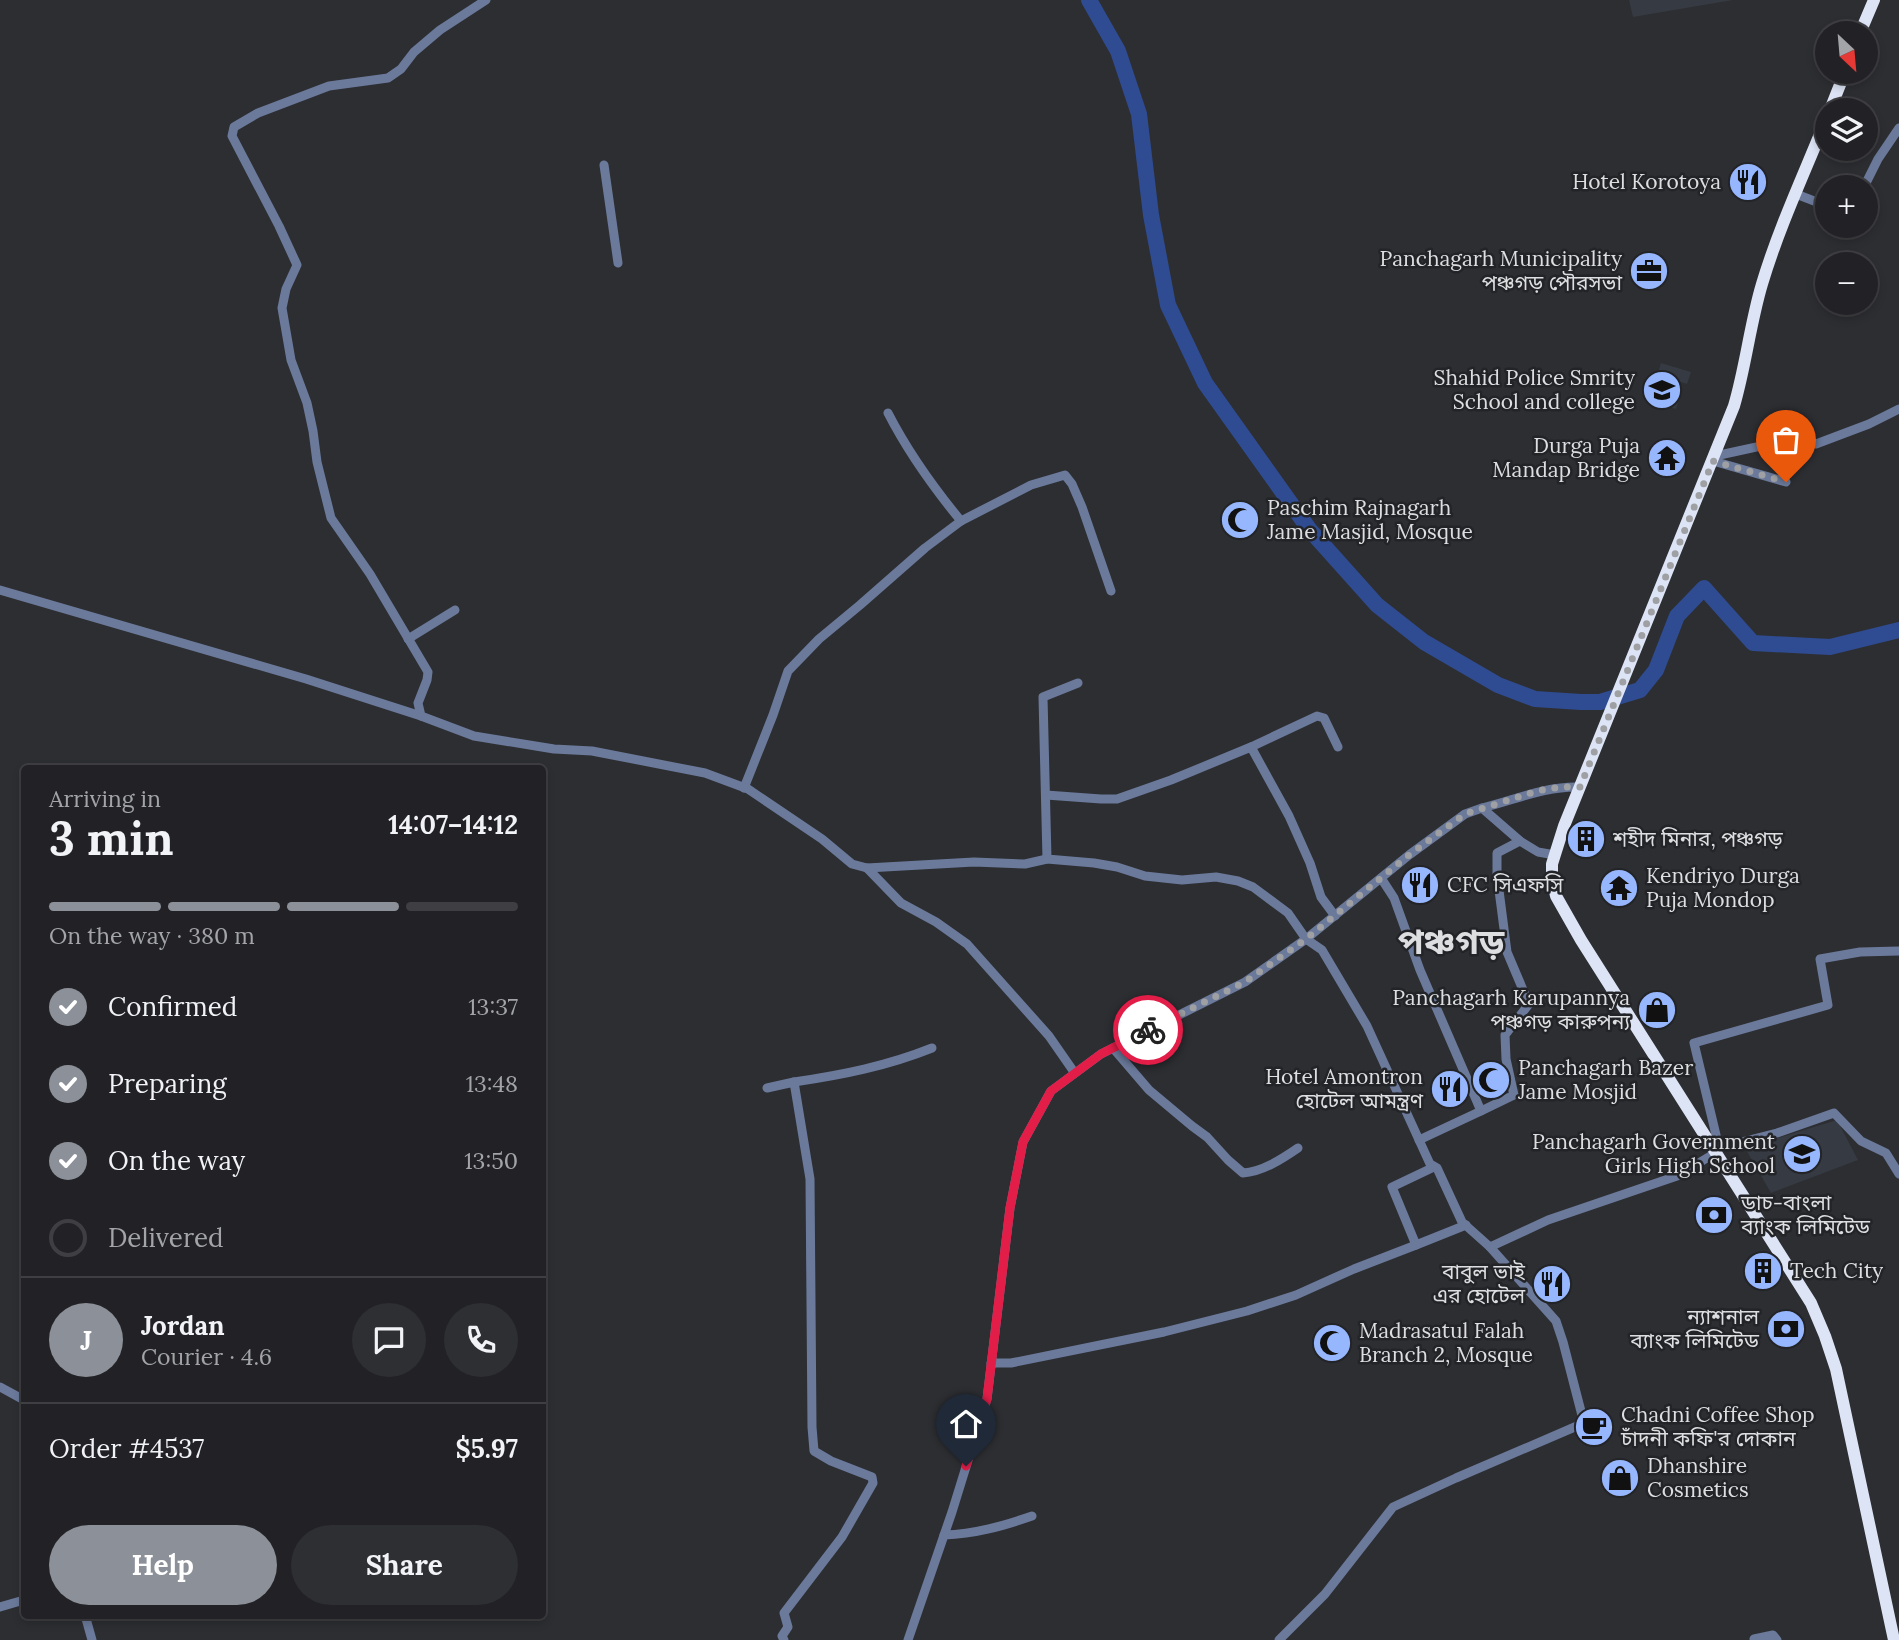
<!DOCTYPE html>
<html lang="en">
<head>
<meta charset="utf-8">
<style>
	:root { --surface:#222226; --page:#2e2f32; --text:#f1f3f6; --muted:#a2a4a7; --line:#3f3f43; --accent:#8c9099 }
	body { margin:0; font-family:Lora,"Noto Sans Bengali",serif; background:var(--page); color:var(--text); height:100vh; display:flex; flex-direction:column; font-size:26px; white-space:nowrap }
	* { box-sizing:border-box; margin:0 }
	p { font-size:23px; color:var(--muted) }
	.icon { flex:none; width:38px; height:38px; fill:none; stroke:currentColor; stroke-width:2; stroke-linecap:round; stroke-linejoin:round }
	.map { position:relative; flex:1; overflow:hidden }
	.sheet { position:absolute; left:21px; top:765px; width:525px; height:854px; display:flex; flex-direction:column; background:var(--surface); border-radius:7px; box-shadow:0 4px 10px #0003,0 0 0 2px var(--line) }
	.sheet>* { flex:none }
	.needle { width:46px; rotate:154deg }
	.fabs { position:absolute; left:1815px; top:21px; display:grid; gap:14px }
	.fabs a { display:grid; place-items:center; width:63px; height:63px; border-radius:50%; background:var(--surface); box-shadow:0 4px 10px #0003,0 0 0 2px var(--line); font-size:35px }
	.pin { position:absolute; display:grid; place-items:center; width:60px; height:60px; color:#fff; margin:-72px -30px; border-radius:50% 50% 50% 0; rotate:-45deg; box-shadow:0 0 7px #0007 }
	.pin .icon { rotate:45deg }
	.courier { position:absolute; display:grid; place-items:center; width:70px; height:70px; margin:-35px; border:5px solid #e11d48; border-radius:50%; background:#fff; color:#222; box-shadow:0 2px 9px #0007 }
	.overview em { font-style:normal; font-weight:800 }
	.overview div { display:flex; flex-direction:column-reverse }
	.overview { display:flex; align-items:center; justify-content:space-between; height:119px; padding:0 28px }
	h1 { font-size:46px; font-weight:800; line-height:52px }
	.bar { display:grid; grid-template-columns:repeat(4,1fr); gap:10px 7px; align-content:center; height:84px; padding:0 28px }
	.bar i { height:9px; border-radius:5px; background:var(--line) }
	.bar .selected { background:var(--accent) }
	.bar p { grid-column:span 4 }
	.line { display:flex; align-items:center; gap:18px; padding:0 28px; border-top:2px solid var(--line) }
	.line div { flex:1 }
	.round { display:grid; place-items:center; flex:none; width:74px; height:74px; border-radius:37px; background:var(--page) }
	ol { padding:0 28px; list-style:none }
	li { display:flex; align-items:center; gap:21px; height:77px }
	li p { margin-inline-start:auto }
	li .icon { padding:7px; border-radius:50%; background:var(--accent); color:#fff; stroke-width:4 }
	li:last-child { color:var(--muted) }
	li i { width:38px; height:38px; border:4px solid var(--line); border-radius:50% }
	.primary-button { display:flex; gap:14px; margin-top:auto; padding:14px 28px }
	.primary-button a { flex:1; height:80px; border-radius:42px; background:var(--accent); color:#fff; font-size:28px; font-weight:800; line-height:80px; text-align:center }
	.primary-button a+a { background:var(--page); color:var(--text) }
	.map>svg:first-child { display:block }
	.built { fill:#363a42 }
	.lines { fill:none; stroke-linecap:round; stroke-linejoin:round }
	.river { stroke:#2f4c92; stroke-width:16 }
	.minor { stroke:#6b7a9b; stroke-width:9 }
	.highway { stroke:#dce4f5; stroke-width:12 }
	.done { stroke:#9fa0a3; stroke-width:7; stroke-dasharray:0 12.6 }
	.route { stroke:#e11d48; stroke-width:9 }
	.labels { text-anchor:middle; stroke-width:5; stroke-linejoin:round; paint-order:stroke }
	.poi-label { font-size:21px; fill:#dddee0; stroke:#232428; text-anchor:start }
	.town-label { font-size:35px; font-weight:bold; fill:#dddee0; stroke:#232428 }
</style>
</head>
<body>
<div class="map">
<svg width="1899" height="1640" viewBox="0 0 1899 1640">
	<rect width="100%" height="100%" fill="#2d2e32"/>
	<g class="built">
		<path d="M1629,0H1733L1633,17Z"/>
		<path d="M1661,363L1691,372L1687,384L1674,380L1669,396L1679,399L1676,409L1649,401Z"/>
		<path d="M1837,1120L1858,1160L1771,1193L1745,1148Z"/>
	</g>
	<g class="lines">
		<path class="river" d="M1089,0L1118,51L1139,114L1151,215L1168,305L1205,383L1309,529L1377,605L1424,642L1498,685L1535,699L1581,702H1600L1640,690L1656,670L1677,616L1704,588L1753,643L1830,647L1899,630"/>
		<g class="minor">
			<path d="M486,0L440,30L414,52L401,69L388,78L329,86L258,113L234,127L232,136L279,226L297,265L286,289L282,308L291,360L307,403L313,431L317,462L331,518L370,574L428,672L427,680L418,703L421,716L474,736L554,749L592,751L705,773L748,789L822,839L852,864L867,868L974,862L1025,864L1047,859"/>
			<path d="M604,165L618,263"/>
			<path d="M1864,187L1878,159L1899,128"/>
			<path d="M1796,194L1827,206"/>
			<path d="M888,413C908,452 933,487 961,521"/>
			<path d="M1715,456L1789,440L1816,444L1869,424L1899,409"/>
			<path d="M1713,461L1786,482"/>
			<path d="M0,590L306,679L421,716"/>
			<path d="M408,639L455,610"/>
			<path d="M1078,683L1043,697L1047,859L1094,863L1117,867L1145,876L1182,880L1216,877L1238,881L1253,887L1288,913L1306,939L1322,950L1367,1026L1430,1164L1437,1168L1462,1222L1490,1247L1548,1220L1677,1176L1712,1155L1716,1135L1694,1043L1828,1005L1820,959L1860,952L1899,951"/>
			<path d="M1251,747L1317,716L1324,718L1338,747"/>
			<path d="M744,788L773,715L788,671L819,639L860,605L925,548L961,521L1031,485L1065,475L1072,484L1082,507L1111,591"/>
			<path d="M1046,795L1101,799H1117L1171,780L1251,747L1289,816L1310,863L1321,897L1335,916"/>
			<path d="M1482,808C1515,800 1545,786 1579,787"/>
			<path d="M867,868L901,903L936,922L967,944L1049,1036L1074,1072"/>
			<path d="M1381,878L1394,898L1420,970L1481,1111L1419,1140"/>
			<path d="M1113,1048L1149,1090L1192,1126L1207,1137L1228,1160L1243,1173C1262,1172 1282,1159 1298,1148"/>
			<path d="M794,1082C842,1075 887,1066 932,1048"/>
			<path d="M767,1088L794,1082L810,1179L812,1427L814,1451L831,1461L872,1477L873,1483L842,1537L784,1613L788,1627L782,1636L784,1640"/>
			<path d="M1481,1111L1514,1095L1506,1059L1505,1035L1529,1004L1507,952L1497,875V853L1520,841"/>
			<path d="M1714,1149L1777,1133L1834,1113L1861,1141L1886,1153L1899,1174"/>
			<path d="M1434,1167L1392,1187L1416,1245L1466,1225"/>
			<path d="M991,1363H1011L1164,1332L1247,1311L1296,1295L1354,1269L1416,1245"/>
			<path d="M0,1387L24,1400"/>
			<path d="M944,1535C975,1534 1003,1526 1032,1516"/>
			<path d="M0,1607L24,1600"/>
			<path d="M85,1615L92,1640"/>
			<path d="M1754,1639L1773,1635L1777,1640"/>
			<path d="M908,1640L952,1512L987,1399L1010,1208L1023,1142L1051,1091L1101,1054L1245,982L1306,939L1409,855L1465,814L1482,808L1520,841L1538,852L1555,855"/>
			<path d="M1279,1640L1325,1594L1393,1507L1456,1478L1584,1423L1563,1342L1556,1321L1490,1247"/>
		</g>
		<g class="highway">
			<path d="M1860,33L1874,0"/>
			<path d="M1830,110L1845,72"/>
			<path d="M1827,117C1805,172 1779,227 1762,284C1750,324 1746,365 1734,406L1564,826L1552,864V879L1556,896L1581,940L1811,1303L1825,1336L1836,1369L1894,1640"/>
		</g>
	</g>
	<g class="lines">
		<path class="done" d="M1148,1030L1245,982L1306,939L1409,855L1465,814L1537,791L1561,787H1580L1713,461L1786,482"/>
		<path class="route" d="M966,1466L987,1399L1010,1208L1023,1142L1051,1091L1101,1054L1148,1030"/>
	</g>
	<defs>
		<g id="restaurant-disc" transform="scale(2.0125)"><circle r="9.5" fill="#96b6fd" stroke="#232428"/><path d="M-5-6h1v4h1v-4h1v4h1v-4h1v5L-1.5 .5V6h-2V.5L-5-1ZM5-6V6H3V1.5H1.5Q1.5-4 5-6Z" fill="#111"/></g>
		<g id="office-disc" transform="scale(2.0125)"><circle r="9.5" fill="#96b6fd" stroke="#232428"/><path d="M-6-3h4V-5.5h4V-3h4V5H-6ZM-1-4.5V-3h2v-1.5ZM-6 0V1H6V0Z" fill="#111"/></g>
		<g id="university-disc" transform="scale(2.0125)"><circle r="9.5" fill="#96b6fd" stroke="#232428"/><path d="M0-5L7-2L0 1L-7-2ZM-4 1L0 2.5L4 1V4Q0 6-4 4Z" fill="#111"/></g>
		<g id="temple-disc" transform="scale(2.0125)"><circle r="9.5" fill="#96b6fd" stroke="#232428"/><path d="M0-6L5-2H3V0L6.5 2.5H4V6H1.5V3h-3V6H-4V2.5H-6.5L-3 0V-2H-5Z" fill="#111"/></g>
		<g id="mosque-disc" transform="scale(2.0125)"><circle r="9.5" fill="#96b6fd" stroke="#232428"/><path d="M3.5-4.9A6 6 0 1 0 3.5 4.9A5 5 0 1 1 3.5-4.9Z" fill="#111"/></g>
		<g id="building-disc" transform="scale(2.0125)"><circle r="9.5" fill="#96b6fd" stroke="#232428"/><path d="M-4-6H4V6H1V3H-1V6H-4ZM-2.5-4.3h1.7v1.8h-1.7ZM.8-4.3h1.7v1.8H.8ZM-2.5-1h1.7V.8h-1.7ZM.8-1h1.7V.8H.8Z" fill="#111"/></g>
		<g id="shop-disc" transform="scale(2.0125)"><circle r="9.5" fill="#96b6fd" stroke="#232428"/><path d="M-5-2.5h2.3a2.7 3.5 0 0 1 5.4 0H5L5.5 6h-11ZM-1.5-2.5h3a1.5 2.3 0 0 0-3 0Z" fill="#111"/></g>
		<g id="bank-disc" transform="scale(2.0125)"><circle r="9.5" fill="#96b6fd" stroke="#232428"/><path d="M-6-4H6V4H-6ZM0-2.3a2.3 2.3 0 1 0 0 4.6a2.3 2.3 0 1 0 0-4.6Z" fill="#111"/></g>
		<g id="cafe-disc" transform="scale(2.0125)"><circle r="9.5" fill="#96b6fd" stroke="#232428"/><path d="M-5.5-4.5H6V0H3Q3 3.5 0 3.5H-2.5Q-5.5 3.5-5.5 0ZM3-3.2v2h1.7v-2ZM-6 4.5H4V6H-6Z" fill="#111"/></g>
	</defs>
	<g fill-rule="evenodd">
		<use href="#restaurant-disc" x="1748" y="182"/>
		<use href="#office-disc" x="1649" y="271"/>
		<use href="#university-disc" x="1662" y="390"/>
		<use href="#temple-disc" x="1667" y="458"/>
		<use href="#mosque-disc" x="1240" y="520"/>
		<use href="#building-disc" x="1586" y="839"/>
		<use href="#restaurant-disc" x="1420" y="885"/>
		<use href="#temple-disc" x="1619" y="888"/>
		<use href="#shop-disc" x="1657" y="1010"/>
		<use href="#mosque-disc" x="1491" y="1080"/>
		<use href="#restaurant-disc" x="1450" y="1089"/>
		<use href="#university-disc" x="1802" y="1154"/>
		<use href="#bank-disc" x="1714" y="1215"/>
		<use href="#building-disc" x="1763" y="1271"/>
		<use href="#restaurant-disc" x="1552" y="1284"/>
		<use href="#bank-disc" x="1786" y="1329"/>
		<use href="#mosque-disc" x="1332" y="1343"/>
		<use href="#cafe-disc" x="1594" y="1427"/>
		<use href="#shop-disc" x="1620" y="1478"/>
	</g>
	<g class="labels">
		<g class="poi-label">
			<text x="1721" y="189" text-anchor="end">Hotel Korotoya</text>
			<text x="1622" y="266" text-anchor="end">Panchagarh Municipality<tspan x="1622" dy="24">পঞ্চগড় পৌরসভা</tspan></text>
			<text x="1635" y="385" text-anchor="end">Shahid Police Smrity<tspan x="1635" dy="24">School and college</tspan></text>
			<text x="1640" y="453" text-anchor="end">Durga Puja<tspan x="1640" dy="24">Mandap Bridge</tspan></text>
			<text x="1267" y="515">Paschim Rajnagarh<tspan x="1267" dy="24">Jame Masjid, Mosque</tspan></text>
			<text x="1613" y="846">শহীদ মিনার, পঞ্চগড়</text>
			<text x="1646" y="883">Kendriyo Durga<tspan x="1646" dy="24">Puja Mondop</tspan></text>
			<text x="1447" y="892">CFC সিএফসি</text>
			<text x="1630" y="1005" text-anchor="end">Panchagarh Karupannya<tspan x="1630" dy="24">পঞ্চগড় কারুপন্য</tspan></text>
			<text x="1518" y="1075">Panchagarh Bazer<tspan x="1518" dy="24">Jame Mosjid</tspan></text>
			<text x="1423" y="1084" text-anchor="end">Hotel Amontron<tspan x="1423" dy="24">হোটেল আমন্ত্রণ</tspan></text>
			<text x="1775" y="1149" text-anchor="end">Panchagarh Government<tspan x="1775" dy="24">Girls High School</tspan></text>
			<text x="1741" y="1210">ডাচ-বাংলা<tspan x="1741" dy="24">ব্যাংক লিমিটেড</tspan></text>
			<text x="1790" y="1278">Tech City</text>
			<text x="1525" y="1279" text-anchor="end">বাবুল ভাই<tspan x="1525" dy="24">এর হোটেল</tspan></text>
			<text x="1759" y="1324" text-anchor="end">ন্যাশনাল<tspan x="1759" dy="24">ব্যাংক লিমিটেড</tspan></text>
			<text x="1359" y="1338">Madrasatul Falah<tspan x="1359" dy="24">Branch 2, Mosque</tspan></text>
			<text x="1621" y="1422">Chadni Coffee Shop<tspan x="1621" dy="24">চাঁদনী কফি'র দোকান</tspan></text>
			<text x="1647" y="1473">Dhanshire<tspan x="1647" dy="24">Cosmetics</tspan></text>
		</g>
		<g class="town-label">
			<text x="1451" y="954">পঞ্চগড়</text>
		</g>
	</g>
</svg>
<div class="fabs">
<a><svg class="needle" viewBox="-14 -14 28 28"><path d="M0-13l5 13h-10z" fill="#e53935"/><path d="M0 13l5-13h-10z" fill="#a2a4a7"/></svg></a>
<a><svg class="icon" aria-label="layers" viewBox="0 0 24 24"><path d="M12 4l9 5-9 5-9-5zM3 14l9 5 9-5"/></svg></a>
<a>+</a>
<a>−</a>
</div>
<div class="pin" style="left:1786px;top:482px;background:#ea580c"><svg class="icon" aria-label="bag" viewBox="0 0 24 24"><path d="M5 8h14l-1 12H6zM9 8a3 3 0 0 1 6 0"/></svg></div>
<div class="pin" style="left:966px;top:1466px;background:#1f2937"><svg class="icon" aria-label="home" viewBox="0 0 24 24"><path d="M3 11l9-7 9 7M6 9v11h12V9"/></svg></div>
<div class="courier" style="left:1148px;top:1030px"><svg class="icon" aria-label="bike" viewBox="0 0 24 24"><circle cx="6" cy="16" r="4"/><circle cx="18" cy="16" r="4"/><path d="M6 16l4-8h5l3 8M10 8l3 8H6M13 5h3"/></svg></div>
<section class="sheet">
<div class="overview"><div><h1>3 min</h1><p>Arriving in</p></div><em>14:07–14:12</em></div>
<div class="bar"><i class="selected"></i><i class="selected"></i><i class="selected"></i><i></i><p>On the way · 380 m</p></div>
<ol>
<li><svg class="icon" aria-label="check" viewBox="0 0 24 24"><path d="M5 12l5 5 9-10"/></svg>Confirmed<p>13:37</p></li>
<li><svg class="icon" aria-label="check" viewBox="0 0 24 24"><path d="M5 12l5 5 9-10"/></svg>Preparing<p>13:48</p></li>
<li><svg class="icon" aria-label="check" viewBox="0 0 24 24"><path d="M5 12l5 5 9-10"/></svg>On the way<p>13:50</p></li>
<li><i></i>Delivered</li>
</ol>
<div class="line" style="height:126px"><b class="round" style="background:var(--accent);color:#fff">J</b><div><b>Jordan</b><p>Courier · 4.6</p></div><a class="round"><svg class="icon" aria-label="chat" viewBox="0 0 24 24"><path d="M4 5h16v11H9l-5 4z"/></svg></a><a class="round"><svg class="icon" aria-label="phone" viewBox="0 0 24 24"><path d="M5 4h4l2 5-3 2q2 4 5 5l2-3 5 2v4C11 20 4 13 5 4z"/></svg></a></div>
<div class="line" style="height:91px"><div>Order #4537</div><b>$5.97</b></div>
<div class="primary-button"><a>Help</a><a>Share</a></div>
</section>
</div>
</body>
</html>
